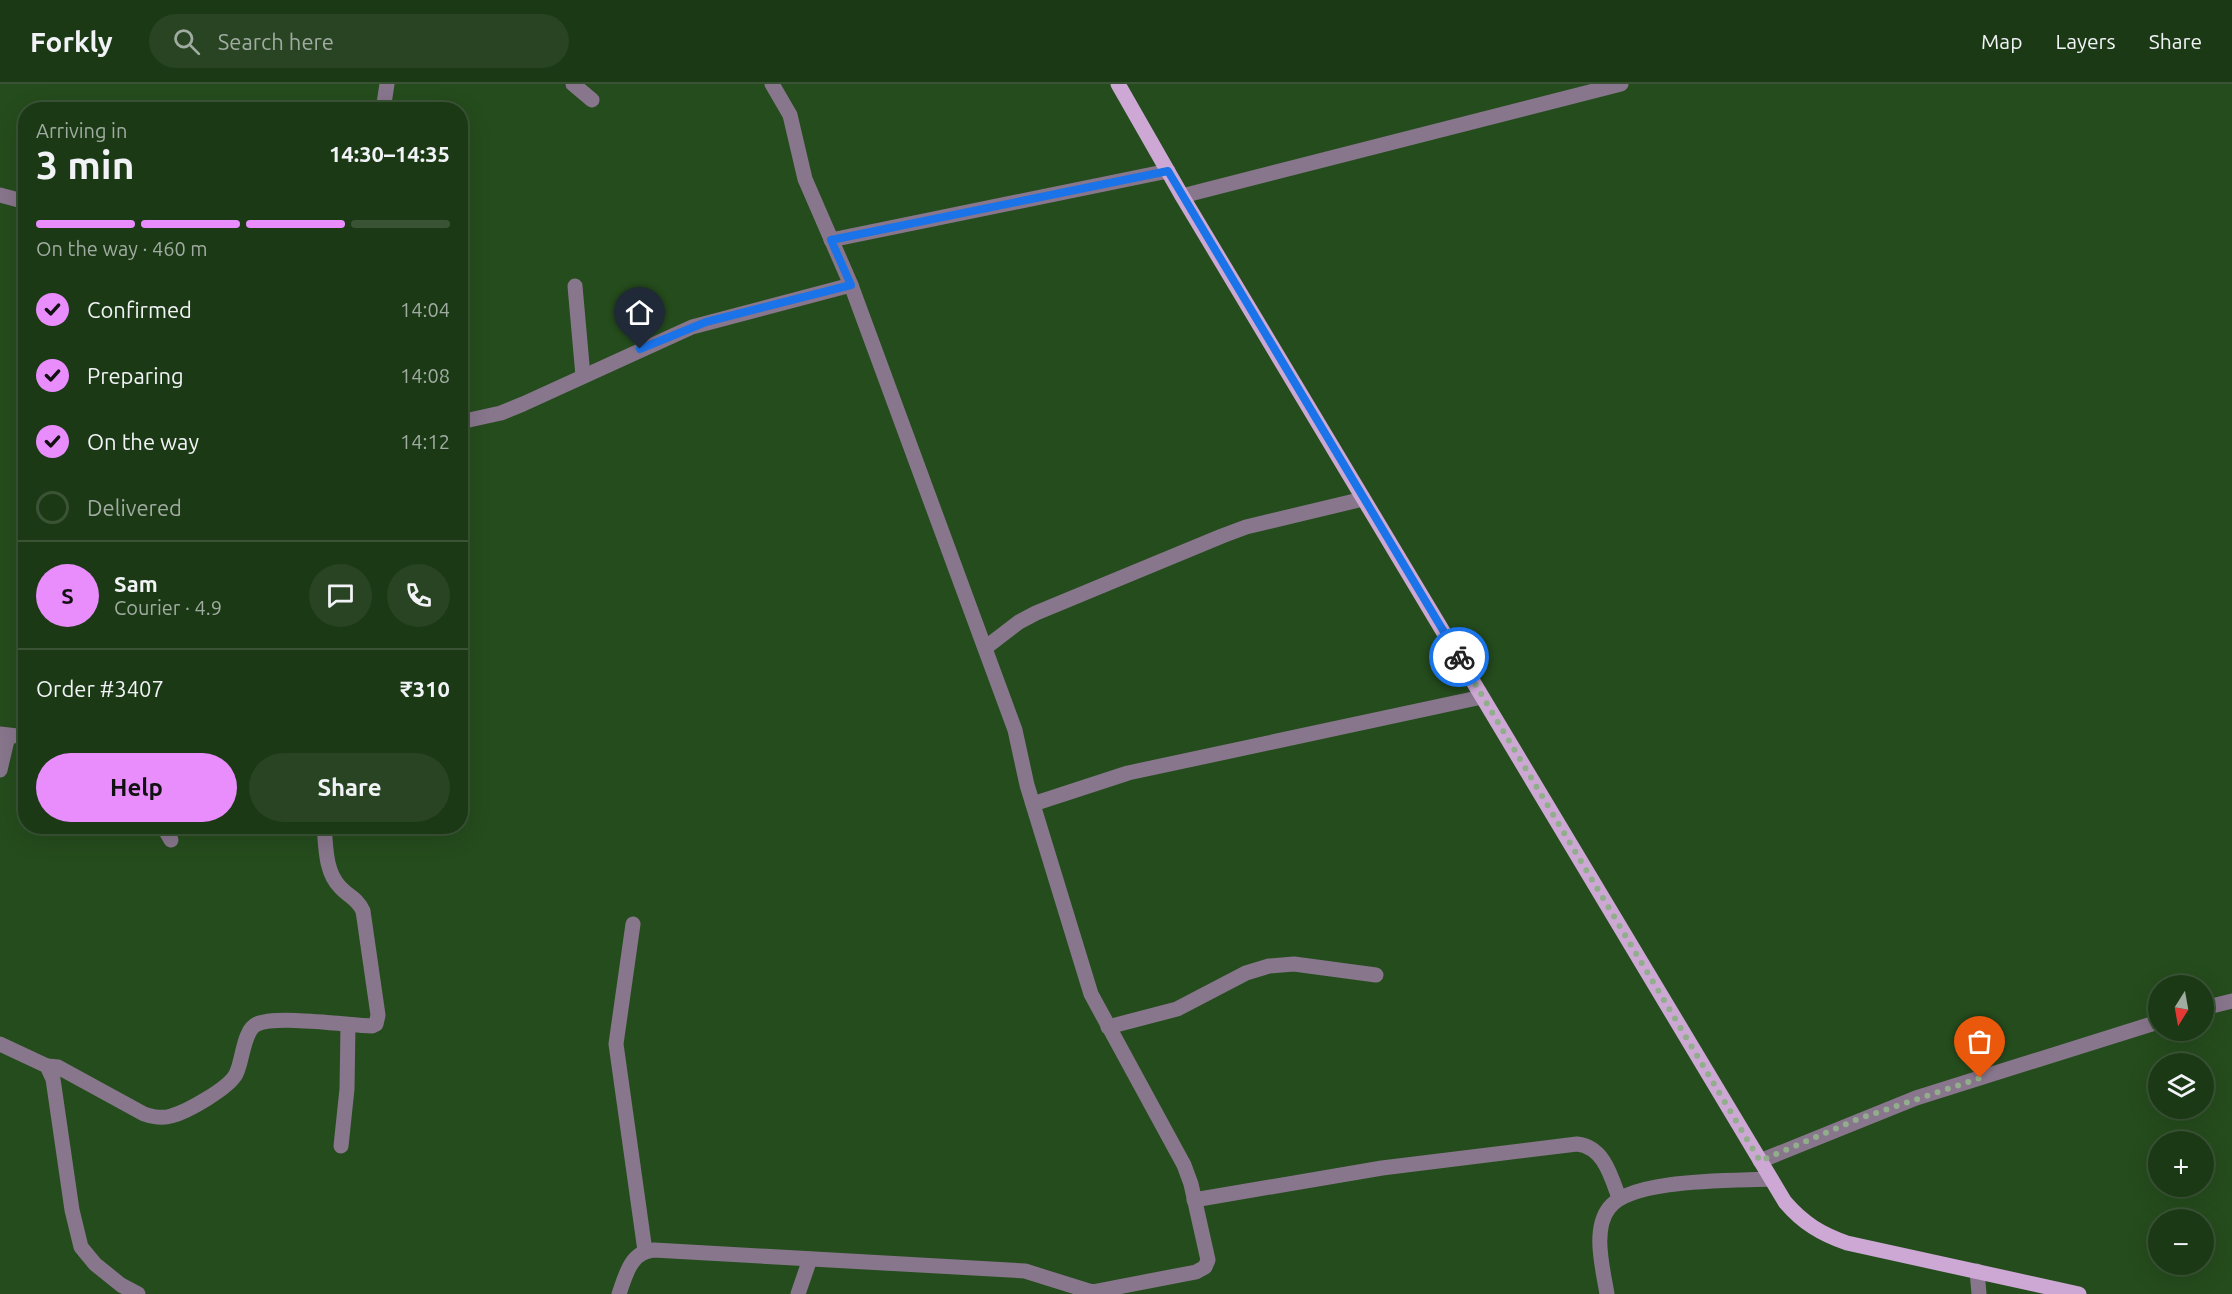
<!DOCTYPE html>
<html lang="en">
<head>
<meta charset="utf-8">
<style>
	:root { --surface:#1c3916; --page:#294423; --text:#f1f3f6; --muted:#a0aca1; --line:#3a5335; --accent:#e98dfd }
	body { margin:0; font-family:Ubuntu,sans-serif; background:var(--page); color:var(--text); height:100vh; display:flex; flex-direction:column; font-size:22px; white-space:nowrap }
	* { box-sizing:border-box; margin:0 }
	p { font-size:20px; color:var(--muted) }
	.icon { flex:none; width:33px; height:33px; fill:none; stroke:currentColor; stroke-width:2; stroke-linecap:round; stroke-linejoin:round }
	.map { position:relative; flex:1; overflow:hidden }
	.side { position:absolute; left:18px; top:18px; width:450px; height:732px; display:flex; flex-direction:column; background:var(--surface); border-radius:24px; box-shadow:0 6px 24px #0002,0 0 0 2px var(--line) }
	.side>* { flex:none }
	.needle { width:39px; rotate:191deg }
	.fabs { position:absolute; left:2148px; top:891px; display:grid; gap:12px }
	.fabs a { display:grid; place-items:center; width:66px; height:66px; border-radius:50%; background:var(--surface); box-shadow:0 6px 24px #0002,0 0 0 2px var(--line); font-size:30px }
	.pin { position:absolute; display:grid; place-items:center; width:51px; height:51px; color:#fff; margin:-62px -26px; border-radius:50% 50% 50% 0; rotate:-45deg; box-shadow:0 0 6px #0007 }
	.pin .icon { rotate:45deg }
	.courier { position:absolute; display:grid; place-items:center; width:60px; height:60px; margin:-30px; border:4px solid #1a73e8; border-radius:50%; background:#fff; color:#222; box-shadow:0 2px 8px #0007 }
	.head em { font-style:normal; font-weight:700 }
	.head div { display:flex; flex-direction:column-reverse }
	.head { display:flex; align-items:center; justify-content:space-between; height:102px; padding:0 18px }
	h1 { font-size:39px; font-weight:700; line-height:45px }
	.bar { display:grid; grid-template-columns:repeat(4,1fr); gap:9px 6px; align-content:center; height:72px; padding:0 18px }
	.bar i { height:8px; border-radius:4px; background:var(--line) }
	.bar .active { background:var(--accent) }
	.bar p { grid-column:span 4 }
	.line { display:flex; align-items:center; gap:15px; padding:0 18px; border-top:2px solid var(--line) }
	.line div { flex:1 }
	.round { display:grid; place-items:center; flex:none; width:63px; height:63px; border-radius:32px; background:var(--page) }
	ol { padding:0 18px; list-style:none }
	li { display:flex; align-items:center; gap:18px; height:66px }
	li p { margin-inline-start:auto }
	li .icon { padding:6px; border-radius:50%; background:var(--accent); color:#111; stroke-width:4 }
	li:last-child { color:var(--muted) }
	li i { width:33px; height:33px; border:3px solid var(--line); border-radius:50% }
	.action { display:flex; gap:12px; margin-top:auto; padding:12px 18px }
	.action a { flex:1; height:69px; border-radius:36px; background:var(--accent); color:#111; font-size:24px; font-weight:700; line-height:69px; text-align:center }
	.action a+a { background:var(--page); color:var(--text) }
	header { display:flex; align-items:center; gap:36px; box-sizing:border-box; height:84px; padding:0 30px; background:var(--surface); border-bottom:2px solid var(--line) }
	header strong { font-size:28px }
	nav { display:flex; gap:33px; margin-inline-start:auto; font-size:21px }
	.search { width:420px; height:54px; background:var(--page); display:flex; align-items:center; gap:15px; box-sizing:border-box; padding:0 21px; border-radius:33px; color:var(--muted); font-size:22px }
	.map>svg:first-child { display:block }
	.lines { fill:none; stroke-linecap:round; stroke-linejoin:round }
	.minor { stroke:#88768c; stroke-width:15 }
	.major { stroke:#cda8d5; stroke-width:15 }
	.done { stroke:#91ad8b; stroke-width:6; stroke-dasharray:0 10.8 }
	.route { stroke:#1a73e8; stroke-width:8 }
</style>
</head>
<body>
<header>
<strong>Forkly</strong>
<div class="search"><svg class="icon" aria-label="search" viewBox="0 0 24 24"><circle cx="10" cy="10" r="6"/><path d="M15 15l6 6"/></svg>Search here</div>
<nav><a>Map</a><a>Layers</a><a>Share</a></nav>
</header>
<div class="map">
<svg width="2232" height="1210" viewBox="0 0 2232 1210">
	<rect width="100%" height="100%" fill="#254c1d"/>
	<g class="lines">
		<g class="minor">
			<path d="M573,0L592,16"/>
			<path d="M383,26L387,0"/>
			<path d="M0,111L26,118"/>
			<path d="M1182,112L1621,0"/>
			<path d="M831,156L1168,87"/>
			<path d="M575,202L583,292"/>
			<path d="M460,338L501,329L523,320L692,243L851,201"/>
			<path d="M985,564L1019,538L1036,529L1222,452L1246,443L1363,415"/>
			<path d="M0,650L26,653"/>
			<path d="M0,686L8,652"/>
			<path d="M1033,720L1128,689L1482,613"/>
			<path d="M163,742L171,756"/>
			<path d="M633,840L616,960L645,1167"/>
			<path d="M2204,924L2232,917"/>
			<path d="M1108,943L1177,925L1246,889L1269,882L1294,880L1376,891"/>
			<path d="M0,960L47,982L53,995L72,1126L81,1163L95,1180L121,1201L138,1210"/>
			<path d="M47,982L58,983L144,1030C153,1033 162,1035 171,1032C187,1028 229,1004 236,990C243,977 243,946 257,940C277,931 347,941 372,942L376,940L378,931L363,827C358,815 348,812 340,803C325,788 326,762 324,742"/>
			<path d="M341,1062L347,1005L348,941"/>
			<path d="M1760,1077L1916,1014L2158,938"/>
			<path d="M1194,1116L1382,1084L1577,1060C1604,1063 1611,1092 1619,1114"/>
			<path d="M1977,1187L1979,1210"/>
			<path d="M619,1210C626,1191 630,1168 654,1166L1025,1187L1092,1208L1196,1188L1205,1183L1208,1176L1191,1100L1184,1081L1091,910L1027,701L1015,646L851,201L805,95L790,31L772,0"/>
			<path d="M798,1210L810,1175"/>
			<path d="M1607,1210C1603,1185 1592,1146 1609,1124C1631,1094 1734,1097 1771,1095"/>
		</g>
		<path class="major" d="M1118,0L1182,112L1785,1118C1803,1139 1821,1150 1847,1159L2079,1210"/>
	</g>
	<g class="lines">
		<path class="done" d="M1459,573L1760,1077L1858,1035L1980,994"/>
		<path class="route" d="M640,265L706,238L851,201L831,156L1168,87L1459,573"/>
	</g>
</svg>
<div class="fabs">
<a><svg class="needle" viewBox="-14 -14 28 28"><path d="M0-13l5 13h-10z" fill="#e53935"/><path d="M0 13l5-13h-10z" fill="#a0aca1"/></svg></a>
<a><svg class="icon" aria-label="layers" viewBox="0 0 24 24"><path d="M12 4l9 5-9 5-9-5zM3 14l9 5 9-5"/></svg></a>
<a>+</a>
<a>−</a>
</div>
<div class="pin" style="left:1980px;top:994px;background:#ea580c"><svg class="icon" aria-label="bag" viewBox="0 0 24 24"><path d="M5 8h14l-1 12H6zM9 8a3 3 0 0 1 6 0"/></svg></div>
<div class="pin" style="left:640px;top:265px;background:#1f2937"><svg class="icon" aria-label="home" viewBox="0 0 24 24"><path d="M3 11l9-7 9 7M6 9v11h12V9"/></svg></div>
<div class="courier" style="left:1459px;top:573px"><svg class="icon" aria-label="bike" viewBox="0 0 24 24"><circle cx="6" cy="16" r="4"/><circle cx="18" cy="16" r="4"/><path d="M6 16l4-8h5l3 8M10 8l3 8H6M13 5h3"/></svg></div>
<section class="side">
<div class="head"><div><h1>3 min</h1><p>Arriving in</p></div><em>14:30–14:35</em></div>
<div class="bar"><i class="active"></i><i class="active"></i><i class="active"></i><i></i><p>On the way · 460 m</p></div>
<ol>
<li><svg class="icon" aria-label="check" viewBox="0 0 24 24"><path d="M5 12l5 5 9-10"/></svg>Confirmed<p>14:04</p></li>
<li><svg class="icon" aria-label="check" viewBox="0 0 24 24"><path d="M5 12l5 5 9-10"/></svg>Preparing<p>14:08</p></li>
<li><svg class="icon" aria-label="check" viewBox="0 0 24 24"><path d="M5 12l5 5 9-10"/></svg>On the way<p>14:12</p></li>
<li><i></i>Delivered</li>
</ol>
<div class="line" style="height:108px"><b class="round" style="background:var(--accent);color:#111">S</b><div><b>Sam</b><p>Courier · 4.9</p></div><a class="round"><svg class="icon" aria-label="chat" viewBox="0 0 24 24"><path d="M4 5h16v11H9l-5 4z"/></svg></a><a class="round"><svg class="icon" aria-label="phone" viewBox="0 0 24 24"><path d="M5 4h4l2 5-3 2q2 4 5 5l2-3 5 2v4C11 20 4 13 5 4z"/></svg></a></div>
<div class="line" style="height:78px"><div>Order #3407</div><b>₹310</b></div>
<div class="action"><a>Help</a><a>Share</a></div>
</section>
</div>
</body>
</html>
